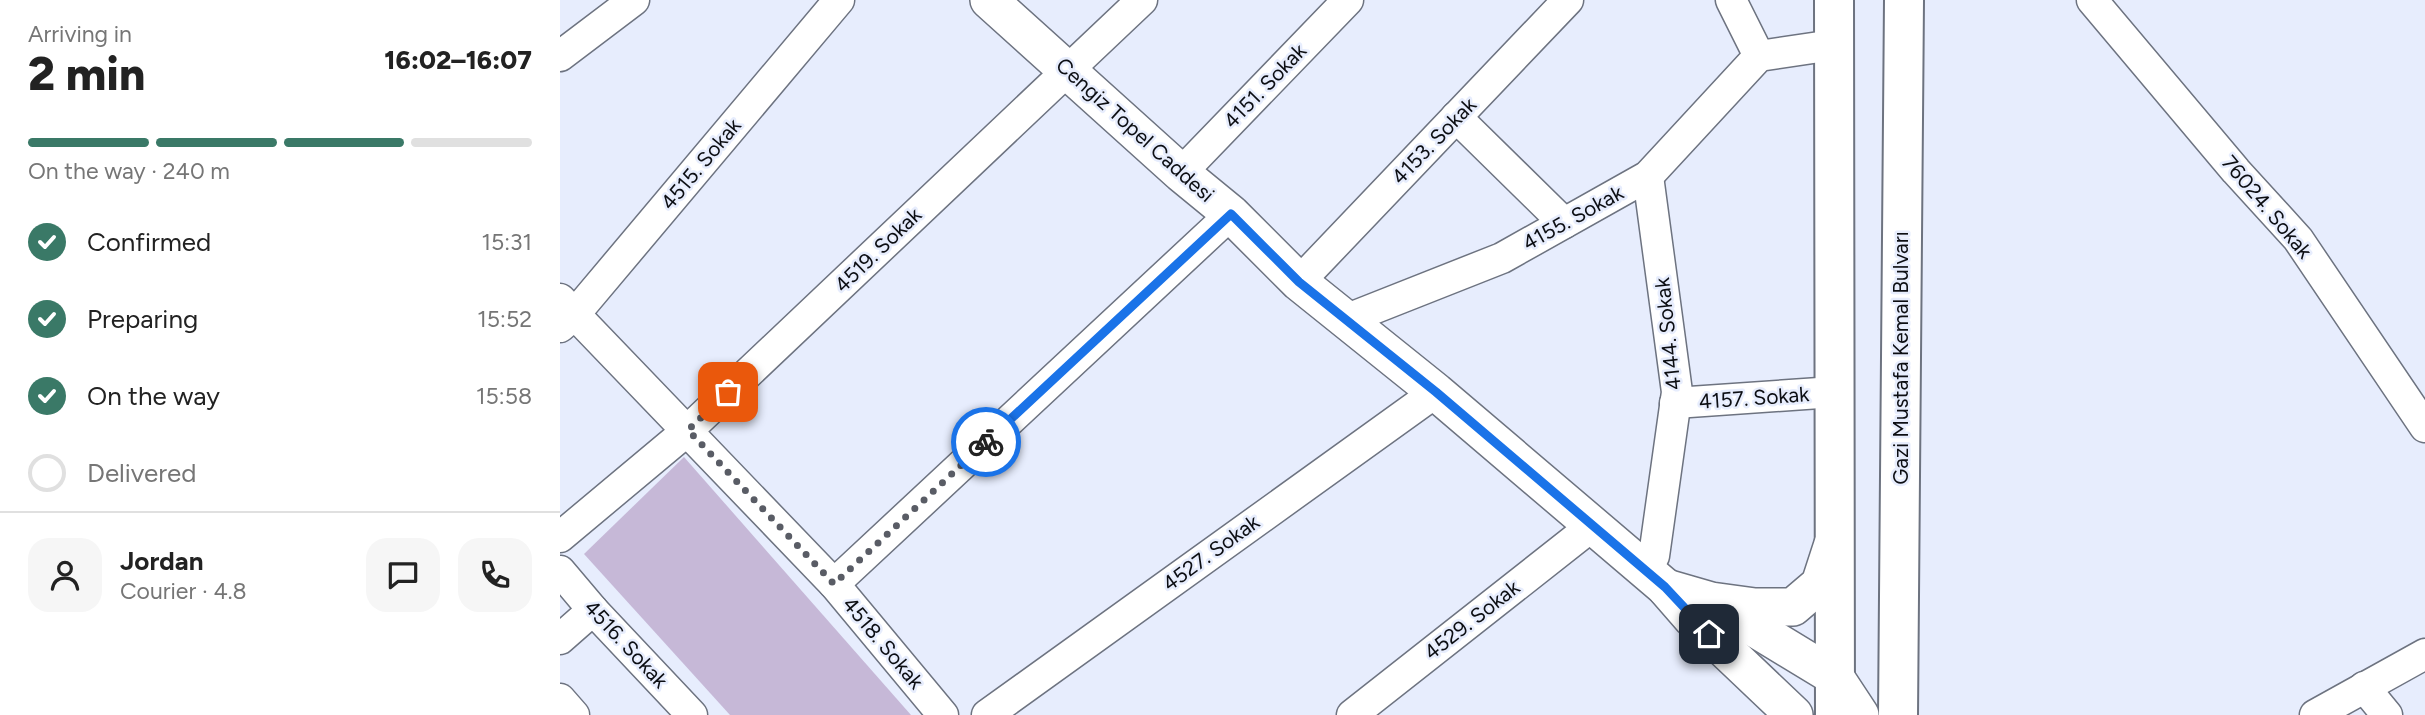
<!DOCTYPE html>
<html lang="en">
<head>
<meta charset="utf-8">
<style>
	:root { --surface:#fff; --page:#f6f6f6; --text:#222; --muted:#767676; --line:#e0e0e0; --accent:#3a7967 }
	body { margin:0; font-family:Figtree,sans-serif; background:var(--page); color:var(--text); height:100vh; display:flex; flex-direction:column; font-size:26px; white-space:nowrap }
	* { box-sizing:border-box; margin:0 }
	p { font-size:23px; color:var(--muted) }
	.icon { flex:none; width:38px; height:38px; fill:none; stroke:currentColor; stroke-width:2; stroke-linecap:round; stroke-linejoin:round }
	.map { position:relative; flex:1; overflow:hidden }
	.side { display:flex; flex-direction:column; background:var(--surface); width:560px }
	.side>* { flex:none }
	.pin { position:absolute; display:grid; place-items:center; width:60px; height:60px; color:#fff; margin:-30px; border-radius:14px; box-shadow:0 4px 10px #0006 }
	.courier { position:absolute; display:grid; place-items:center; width:70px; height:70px; margin:-35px; border:5px solid #1a73e8; border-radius:50%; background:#fff; color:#222; box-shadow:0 2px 9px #0007 }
	.headline em { font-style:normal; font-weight:800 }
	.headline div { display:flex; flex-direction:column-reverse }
	.headline { display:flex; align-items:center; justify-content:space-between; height:119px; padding:0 28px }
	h1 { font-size:46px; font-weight:800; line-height:52px }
	.bar { display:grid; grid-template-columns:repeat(4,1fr); gap:10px 7px; align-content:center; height:84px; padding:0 28px }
	.bar i { height:9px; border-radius:5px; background:var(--line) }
	.bar .selected { background:var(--accent) }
	.bar p { grid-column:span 4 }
	.line { display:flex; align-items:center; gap:18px; padding:0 28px; border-top:2px solid var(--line) }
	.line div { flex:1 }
	.round { display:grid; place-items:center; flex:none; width:74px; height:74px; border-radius:21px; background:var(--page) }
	ol { padding:0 28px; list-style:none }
	li { display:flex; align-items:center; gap:21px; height:77px }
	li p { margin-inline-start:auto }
	li .icon { padding:7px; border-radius:50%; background:var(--accent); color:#fff; stroke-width:4 }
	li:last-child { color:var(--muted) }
	li i { width:38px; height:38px; border:4px solid var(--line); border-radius:50% }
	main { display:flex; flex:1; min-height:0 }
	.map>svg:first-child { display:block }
	.green { fill:#c6b8d7 }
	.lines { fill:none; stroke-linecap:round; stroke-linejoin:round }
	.minor-casing { stroke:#6d7380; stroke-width:33 }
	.tertiary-casing { stroke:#6d7380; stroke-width:40 }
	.trunk-casing { stroke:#6d7380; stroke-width:42 }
	.minor { stroke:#fff; stroke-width:30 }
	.tertiary { stroke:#fff; stroke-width:37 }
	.trunk { stroke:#fff; stroke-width:38 }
	.done { stroke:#595c65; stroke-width:7; stroke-dasharray:0 12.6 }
	.route { stroke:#1a73e8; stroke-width:9 }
	.labels { text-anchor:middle; stroke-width:5; stroke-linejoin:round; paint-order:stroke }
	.street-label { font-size:21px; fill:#0c0e13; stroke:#e7edfd }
</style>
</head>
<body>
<main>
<section class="side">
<div class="headline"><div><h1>2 min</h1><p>Arriving in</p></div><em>16:02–16:07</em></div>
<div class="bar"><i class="selected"></i><i class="selected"></i><i class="selected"></i><i></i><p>On the way · 240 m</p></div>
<ol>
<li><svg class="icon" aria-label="check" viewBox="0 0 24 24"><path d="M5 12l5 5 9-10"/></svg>Confirmed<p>15:31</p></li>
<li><svg class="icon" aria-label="check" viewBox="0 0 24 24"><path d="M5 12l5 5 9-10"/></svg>Preparing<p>15:52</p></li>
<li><svg class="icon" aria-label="check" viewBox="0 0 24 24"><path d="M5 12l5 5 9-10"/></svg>On the way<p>15:58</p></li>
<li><i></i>Delivered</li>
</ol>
<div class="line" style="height:126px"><a class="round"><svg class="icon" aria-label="person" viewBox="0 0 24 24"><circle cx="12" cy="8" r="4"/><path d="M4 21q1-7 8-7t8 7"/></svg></a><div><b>Jordan</b><p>Courier · 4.8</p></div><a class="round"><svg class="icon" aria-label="chat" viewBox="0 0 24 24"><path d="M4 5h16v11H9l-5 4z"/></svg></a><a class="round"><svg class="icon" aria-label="phone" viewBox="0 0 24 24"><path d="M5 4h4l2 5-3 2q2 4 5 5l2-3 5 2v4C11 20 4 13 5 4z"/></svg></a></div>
</section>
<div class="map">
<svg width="1865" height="715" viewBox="0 0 1865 715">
	<rect width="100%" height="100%" fill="#e7edfd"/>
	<path class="green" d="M124,457L351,715H170L24,554Z"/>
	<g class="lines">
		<g class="minor-casing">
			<g id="minor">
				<path d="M1171,0L1199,56"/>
				<path d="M1532,0L1676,171L1738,239L1865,427"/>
				<path d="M0,56L74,0"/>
				<path d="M896,117L1004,223"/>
				<path d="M621,173L788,0"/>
				<path d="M739,282L1008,0"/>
				<path d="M0,299L274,584L383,715"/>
				<path d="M785,320L942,258L1088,176L1199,56L1273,45"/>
				<path d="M0,327L14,315L279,0"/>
				<path d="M1115,403L1274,392"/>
				<path d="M0,537L128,430L582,0"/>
				<path d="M1077,566L1094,556L1117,392L1088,176"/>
				<path d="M0,571L33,610L132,715"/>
				<path d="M274,584L671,214"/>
				<path d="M0,639L33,610"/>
				<path d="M1804,687L1827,715"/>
				<path d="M0,699L14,715"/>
				<path d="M427,715L876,392"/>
				<path d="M792,715L1032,526"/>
				<path d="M1755,715L1865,654"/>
			</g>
		</g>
		<g class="tertiary-casing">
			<g id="tertiary">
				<path d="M429,0L621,173L671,214L739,282L876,392L1105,587L1132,618L1234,715"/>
				<path d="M1106,588L1151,601L1195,607H1233L1260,584L1273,544"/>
				<path d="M1158,606L1275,677L1300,715"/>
			</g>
		</g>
		<g class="trunk-casing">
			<g id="trunk">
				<path d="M1274,0L1275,715"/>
				<path d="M1338,715L1344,0"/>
			</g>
		</g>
		<use href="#minor" class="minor"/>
		<use href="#tertiary" class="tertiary"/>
		<use href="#trunk" class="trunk"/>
	</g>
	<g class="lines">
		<path class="done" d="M168,392L128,430L274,584L426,442"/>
		<path class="route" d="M426,442L671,214L739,282L876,392L1105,587L1149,634"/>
	</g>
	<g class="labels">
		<g class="street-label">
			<text transform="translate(705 86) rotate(-46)" y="7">4151. Sokak</text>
			<text transform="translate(575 130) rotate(42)" y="7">Cengiz Topel Caddesi</text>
			<text transform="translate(874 141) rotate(-46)" y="7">4153. Sokak</text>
			<text transform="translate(141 164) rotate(-50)" y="7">4515. Sokak</text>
			<text transform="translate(1707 207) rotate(50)" y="7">76024. Sokak</text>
			<text transform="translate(1013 218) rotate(-29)" y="7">4155. Sokak</text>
			<text transform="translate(318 250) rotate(-44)" y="7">4519. Sokak</text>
			<text transform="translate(1108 334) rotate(-96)" y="7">4144. Sokak</text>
			<text transform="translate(1341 358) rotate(-90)" y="7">Gazi Mustafa Kemal Bulvarı</text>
			<text transform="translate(1194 398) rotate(-4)" y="7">4157. Sokak</text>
			<text transform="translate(651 553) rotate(-36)" y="7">4527. Sokak</text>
			<text transform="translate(912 620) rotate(-38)" y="7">4529. Sokak</text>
			<text transform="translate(323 643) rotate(50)" y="7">4518. Sokak</text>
			<text transform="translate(66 644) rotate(47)" y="7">4516. Sokak</text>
		</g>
	</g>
</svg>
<div class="pin" style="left:168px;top:392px;background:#ea580c"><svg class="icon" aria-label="bag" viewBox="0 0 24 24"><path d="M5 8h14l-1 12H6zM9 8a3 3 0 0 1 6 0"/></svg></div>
<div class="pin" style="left:1149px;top:634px;background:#1f2937"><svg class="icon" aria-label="home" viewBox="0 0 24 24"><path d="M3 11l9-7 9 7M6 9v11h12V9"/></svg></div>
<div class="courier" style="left:426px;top:442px"><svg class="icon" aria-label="bike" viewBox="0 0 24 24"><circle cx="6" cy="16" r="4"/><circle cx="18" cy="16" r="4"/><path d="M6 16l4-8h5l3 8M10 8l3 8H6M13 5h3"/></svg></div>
</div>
</main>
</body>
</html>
